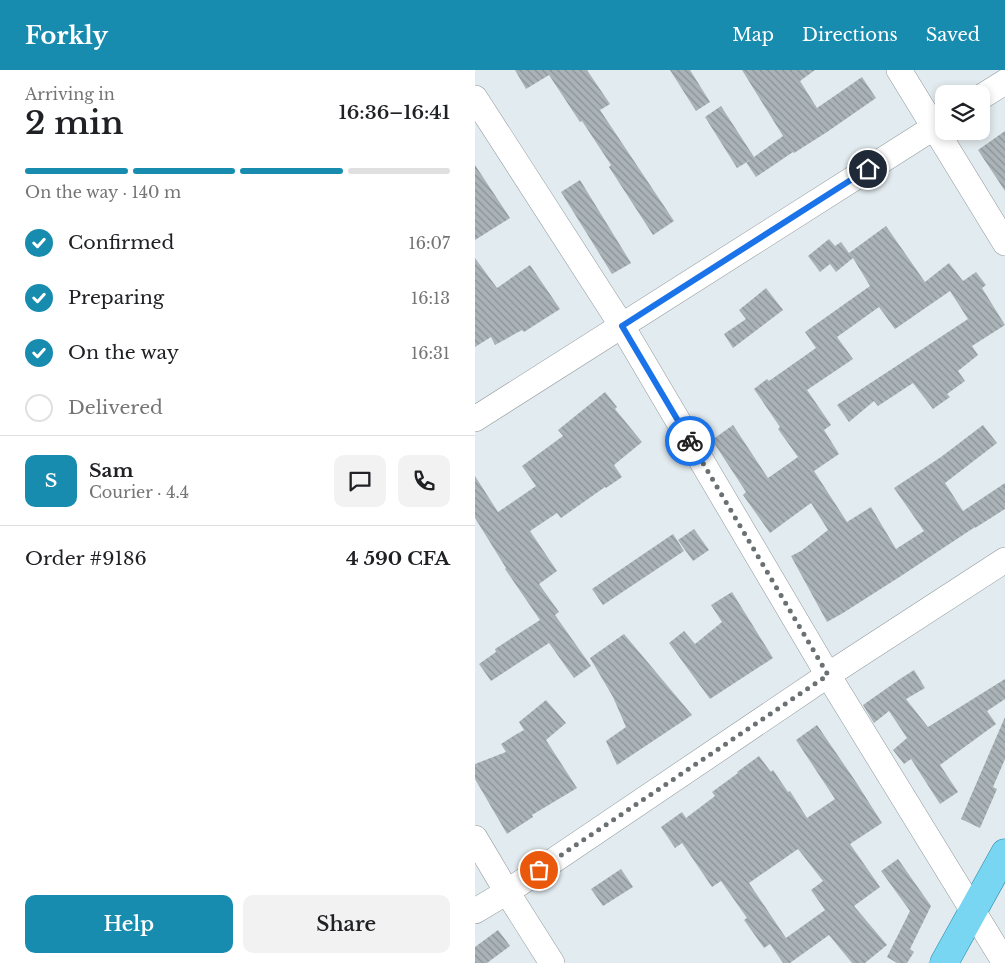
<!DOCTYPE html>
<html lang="en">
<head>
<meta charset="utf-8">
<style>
	:root { --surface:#fff; --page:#f2f2f2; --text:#202124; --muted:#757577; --line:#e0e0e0; --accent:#178caf }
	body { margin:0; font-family:"Libre Baskerville",serif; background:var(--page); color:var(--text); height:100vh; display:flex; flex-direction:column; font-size:19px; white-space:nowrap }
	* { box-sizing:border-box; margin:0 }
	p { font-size:16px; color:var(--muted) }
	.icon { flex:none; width:28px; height:28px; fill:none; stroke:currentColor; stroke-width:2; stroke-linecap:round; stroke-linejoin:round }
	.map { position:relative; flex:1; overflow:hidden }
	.sheet { display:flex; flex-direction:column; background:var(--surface); width:475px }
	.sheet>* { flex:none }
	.tools { position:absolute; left:460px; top:15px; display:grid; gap:10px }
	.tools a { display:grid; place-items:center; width:55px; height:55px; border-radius:10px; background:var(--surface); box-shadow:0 2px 8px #0003; font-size:25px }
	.pin { position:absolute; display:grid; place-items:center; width:42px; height:42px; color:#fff; margin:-21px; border:2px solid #fff; border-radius:50%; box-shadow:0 1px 5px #0007 }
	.courier { position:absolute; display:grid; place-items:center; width:50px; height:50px; margin:-25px; border:4px solid #1a73e8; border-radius:50%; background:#fff; color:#222; box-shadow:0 1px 6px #0007 }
	.head em { font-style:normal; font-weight:600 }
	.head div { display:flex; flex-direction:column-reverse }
	.head { display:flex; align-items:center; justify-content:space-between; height:85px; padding:0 25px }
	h1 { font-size:32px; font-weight:600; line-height:38px }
	.bar { display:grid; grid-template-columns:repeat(4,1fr); gap:8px 5px; align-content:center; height:60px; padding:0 25px }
	.bar i { height:6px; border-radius:4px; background:var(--line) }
	.bar .selected { background:var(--accent) }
	.bar p { grid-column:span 4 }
	.line { display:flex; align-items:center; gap:12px; padding:0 25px; border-top:1px solid var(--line) }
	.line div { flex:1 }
	.round { display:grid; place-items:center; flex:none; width:52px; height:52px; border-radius:10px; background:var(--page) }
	ol { padding:0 25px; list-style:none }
	li { display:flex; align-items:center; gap:15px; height:55px }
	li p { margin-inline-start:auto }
	li .icon { padding:5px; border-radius:50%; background:var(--accent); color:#fff; stroke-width:4 }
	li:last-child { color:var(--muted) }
	li i { width:28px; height:28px; border:2px solid var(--line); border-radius:50% }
	.button { display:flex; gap:10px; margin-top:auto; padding:10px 25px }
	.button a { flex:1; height:58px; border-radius:10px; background:var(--accent); color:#fff; font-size:20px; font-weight:600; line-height:58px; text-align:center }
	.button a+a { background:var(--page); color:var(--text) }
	header { display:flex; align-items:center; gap:30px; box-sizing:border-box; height:70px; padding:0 25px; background:var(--accent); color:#fff }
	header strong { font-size:24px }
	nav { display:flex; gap:28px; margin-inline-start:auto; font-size:18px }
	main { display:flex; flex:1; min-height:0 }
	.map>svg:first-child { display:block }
	.building { fill:url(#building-back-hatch); fill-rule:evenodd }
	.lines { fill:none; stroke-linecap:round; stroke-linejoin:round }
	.minor-casing { stroke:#91999d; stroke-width:26 }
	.primary-casing { stroke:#238aa9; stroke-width:29 }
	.minor { stroke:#fff; stroke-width:25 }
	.primary { stroke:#78d6f2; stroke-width:28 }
	.done { stroke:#6b7072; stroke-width:5; stroke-dasharray:0 9 }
	.route { stroke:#1a73e8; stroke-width:6 }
</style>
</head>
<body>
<header>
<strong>Forkly</strong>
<nav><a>Map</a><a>Directions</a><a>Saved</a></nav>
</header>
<main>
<section class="sheet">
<div class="head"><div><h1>2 min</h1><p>Arriving in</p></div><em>16:36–16:41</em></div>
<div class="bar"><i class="selected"></i><i class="selected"></i><i class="selected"></i><i></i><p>On the way · 140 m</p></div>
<ol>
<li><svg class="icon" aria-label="check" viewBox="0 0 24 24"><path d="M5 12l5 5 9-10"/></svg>Confirmed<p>16:07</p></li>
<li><svg class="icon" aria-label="check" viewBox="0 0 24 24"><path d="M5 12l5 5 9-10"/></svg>Preparing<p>16:13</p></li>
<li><svg class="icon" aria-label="check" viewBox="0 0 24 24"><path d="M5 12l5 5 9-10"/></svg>On the way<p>16:31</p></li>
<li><i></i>Delivered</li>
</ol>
<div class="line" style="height:90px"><b class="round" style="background:var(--accent);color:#fff">S</b><div><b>Sam</b><p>Courier · 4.4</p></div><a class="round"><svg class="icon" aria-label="chat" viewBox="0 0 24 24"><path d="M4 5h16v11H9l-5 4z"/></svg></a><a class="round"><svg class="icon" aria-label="phone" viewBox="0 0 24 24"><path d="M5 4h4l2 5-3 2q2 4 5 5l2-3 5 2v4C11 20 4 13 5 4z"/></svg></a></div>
<div class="line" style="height:65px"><div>Order #9186</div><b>4 590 CFA</b></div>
<div class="button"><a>Help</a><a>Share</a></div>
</section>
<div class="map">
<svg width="530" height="893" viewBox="0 0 530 893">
	<defs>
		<pattern id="building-back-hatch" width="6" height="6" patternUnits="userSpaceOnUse" patternTransform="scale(1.25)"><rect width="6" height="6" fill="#aab3b7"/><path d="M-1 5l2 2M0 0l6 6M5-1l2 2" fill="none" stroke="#8b9295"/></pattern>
	</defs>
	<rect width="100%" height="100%" fill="#e2ebef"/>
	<g class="building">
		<path d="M40,0H112L135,34L125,40L199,151L178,165L134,97L136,95L107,51L105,52L74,5L51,19Z"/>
		<path d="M195,0H215L235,32L221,41Z"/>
		<path d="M267,0H340L325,11L342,38L387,7L401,28L352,62L319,83L318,82L281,107L271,92L277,89L262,98L230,47L246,36L279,87L308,66Z"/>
		<path d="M530,61V121L503,80Z"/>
		<path d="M0,95L35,148L0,170Z"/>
		<path d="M105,110L156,193L137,204L86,122Z"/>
		<path d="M411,156L450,212L474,193L488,211L501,202L511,215L507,218L530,255L497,276L503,285L483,301L490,311L472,324L475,327L458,339L438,313L403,336L399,331L374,352L362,335L493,249L475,221L420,259L404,237L362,267L378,289L332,320L356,355L349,360L364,384L339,401L372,452L396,437L421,479L449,461L419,418L466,387L508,355L522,373L470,413L488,441L530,413V439L500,458V457L426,506L368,543L352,552L316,486L326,481L353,460L336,433L295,463L268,425L271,422L237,370L258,355L293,408L323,387L303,359L305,357L279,319L292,309L294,311L341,278L330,262L395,216L378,188L361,202L355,194L345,202L333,186L354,169L360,176L366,172L374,183Z"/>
		<path d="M0,188L22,218L55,195L85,239L49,262L47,260L20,275L16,267L0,277Z"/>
		<path d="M291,218L308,240L258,278L249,264L271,249L264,240Z"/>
		<path d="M130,322L142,337L140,339L167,372L139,395L147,407L131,418L130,417L86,448L82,443L55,461L82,501L64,514L84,542L80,545L116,596L99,608L74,573L16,611L4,594L21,582L20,579L65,550L30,499L31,498L0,448V406L23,442L61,416L47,396L88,366L83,360Z"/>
		<path d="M219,459L234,480L218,491L203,470Z"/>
		<path d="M198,464L209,481L128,535L117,519Z"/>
		<path d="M257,522L298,588L235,629L194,573L209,561L220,574L247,552L236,535Z"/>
		<path d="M149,564L217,645L142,695L131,671L151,657L138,627L115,588Z"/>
		<path d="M439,600L450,618L431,629L453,657L530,609V629L512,641L521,654L465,695L483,722L465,734L436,689L429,694L418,680L432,668L414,641L399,653L388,635L425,609Z"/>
		<path d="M71,630L91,653L71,670L102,718L57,745L58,747L32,764L0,709V694L31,682L26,674L40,665L49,660L44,652Z"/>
		<path d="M530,647V689L518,717L522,719L505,758L486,749Z"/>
		<path d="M342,655L381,712L407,753L375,774L405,817L379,836L412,875L390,893H377L354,865L315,893H308L295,874L289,878L269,850L272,848L246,811L237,817L207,773L200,778L186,757L207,742L211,748L240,726L237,722L263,703L262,702L284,686L296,702L298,700L313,722L315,721L332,748L360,729L321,670ZM323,779L348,811L336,820L350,840L311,868L274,813Z"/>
		<path d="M423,789L456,836L435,879L439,882L432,893H422L412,887L435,841L406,801Z"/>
		<path d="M146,799L158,817L128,836L116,819Z"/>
		<path d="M23,860L35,876L12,893H0V877Z"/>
	</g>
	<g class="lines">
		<g class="minor-casing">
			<g id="minor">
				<path d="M424,0L530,173"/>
				<path d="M506,27L530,12"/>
				<path d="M0,28L147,256L353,605L530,893"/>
				<path d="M0,349L469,51"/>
				<path d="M0,768L32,822L77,893"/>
				<path d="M0,841L32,822L353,605L530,490"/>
			</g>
		</g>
		<g class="primary-casing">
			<path id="primary" d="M469,893L530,783"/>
		</g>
		<use href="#minor" class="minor"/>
		<use href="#primary" class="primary"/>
	</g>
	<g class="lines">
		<path class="done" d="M64,800L353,605L215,371"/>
		<path class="route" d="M215,371L147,256L393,99"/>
	</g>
</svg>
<div class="tools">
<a><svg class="icon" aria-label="layers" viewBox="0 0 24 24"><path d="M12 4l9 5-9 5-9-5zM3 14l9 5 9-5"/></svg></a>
</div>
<div class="pin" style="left:64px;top:800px;background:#ea580c"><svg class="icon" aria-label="bag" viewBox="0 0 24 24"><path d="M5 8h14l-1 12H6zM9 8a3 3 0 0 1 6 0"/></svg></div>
<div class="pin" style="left:393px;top:99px;background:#1f2937"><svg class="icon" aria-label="home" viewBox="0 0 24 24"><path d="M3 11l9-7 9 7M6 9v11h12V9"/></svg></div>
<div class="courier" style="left:215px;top:371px"><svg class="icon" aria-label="bike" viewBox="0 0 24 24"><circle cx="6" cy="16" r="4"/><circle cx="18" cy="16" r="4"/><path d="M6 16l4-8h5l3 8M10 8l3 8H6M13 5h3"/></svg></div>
</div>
</main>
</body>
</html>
